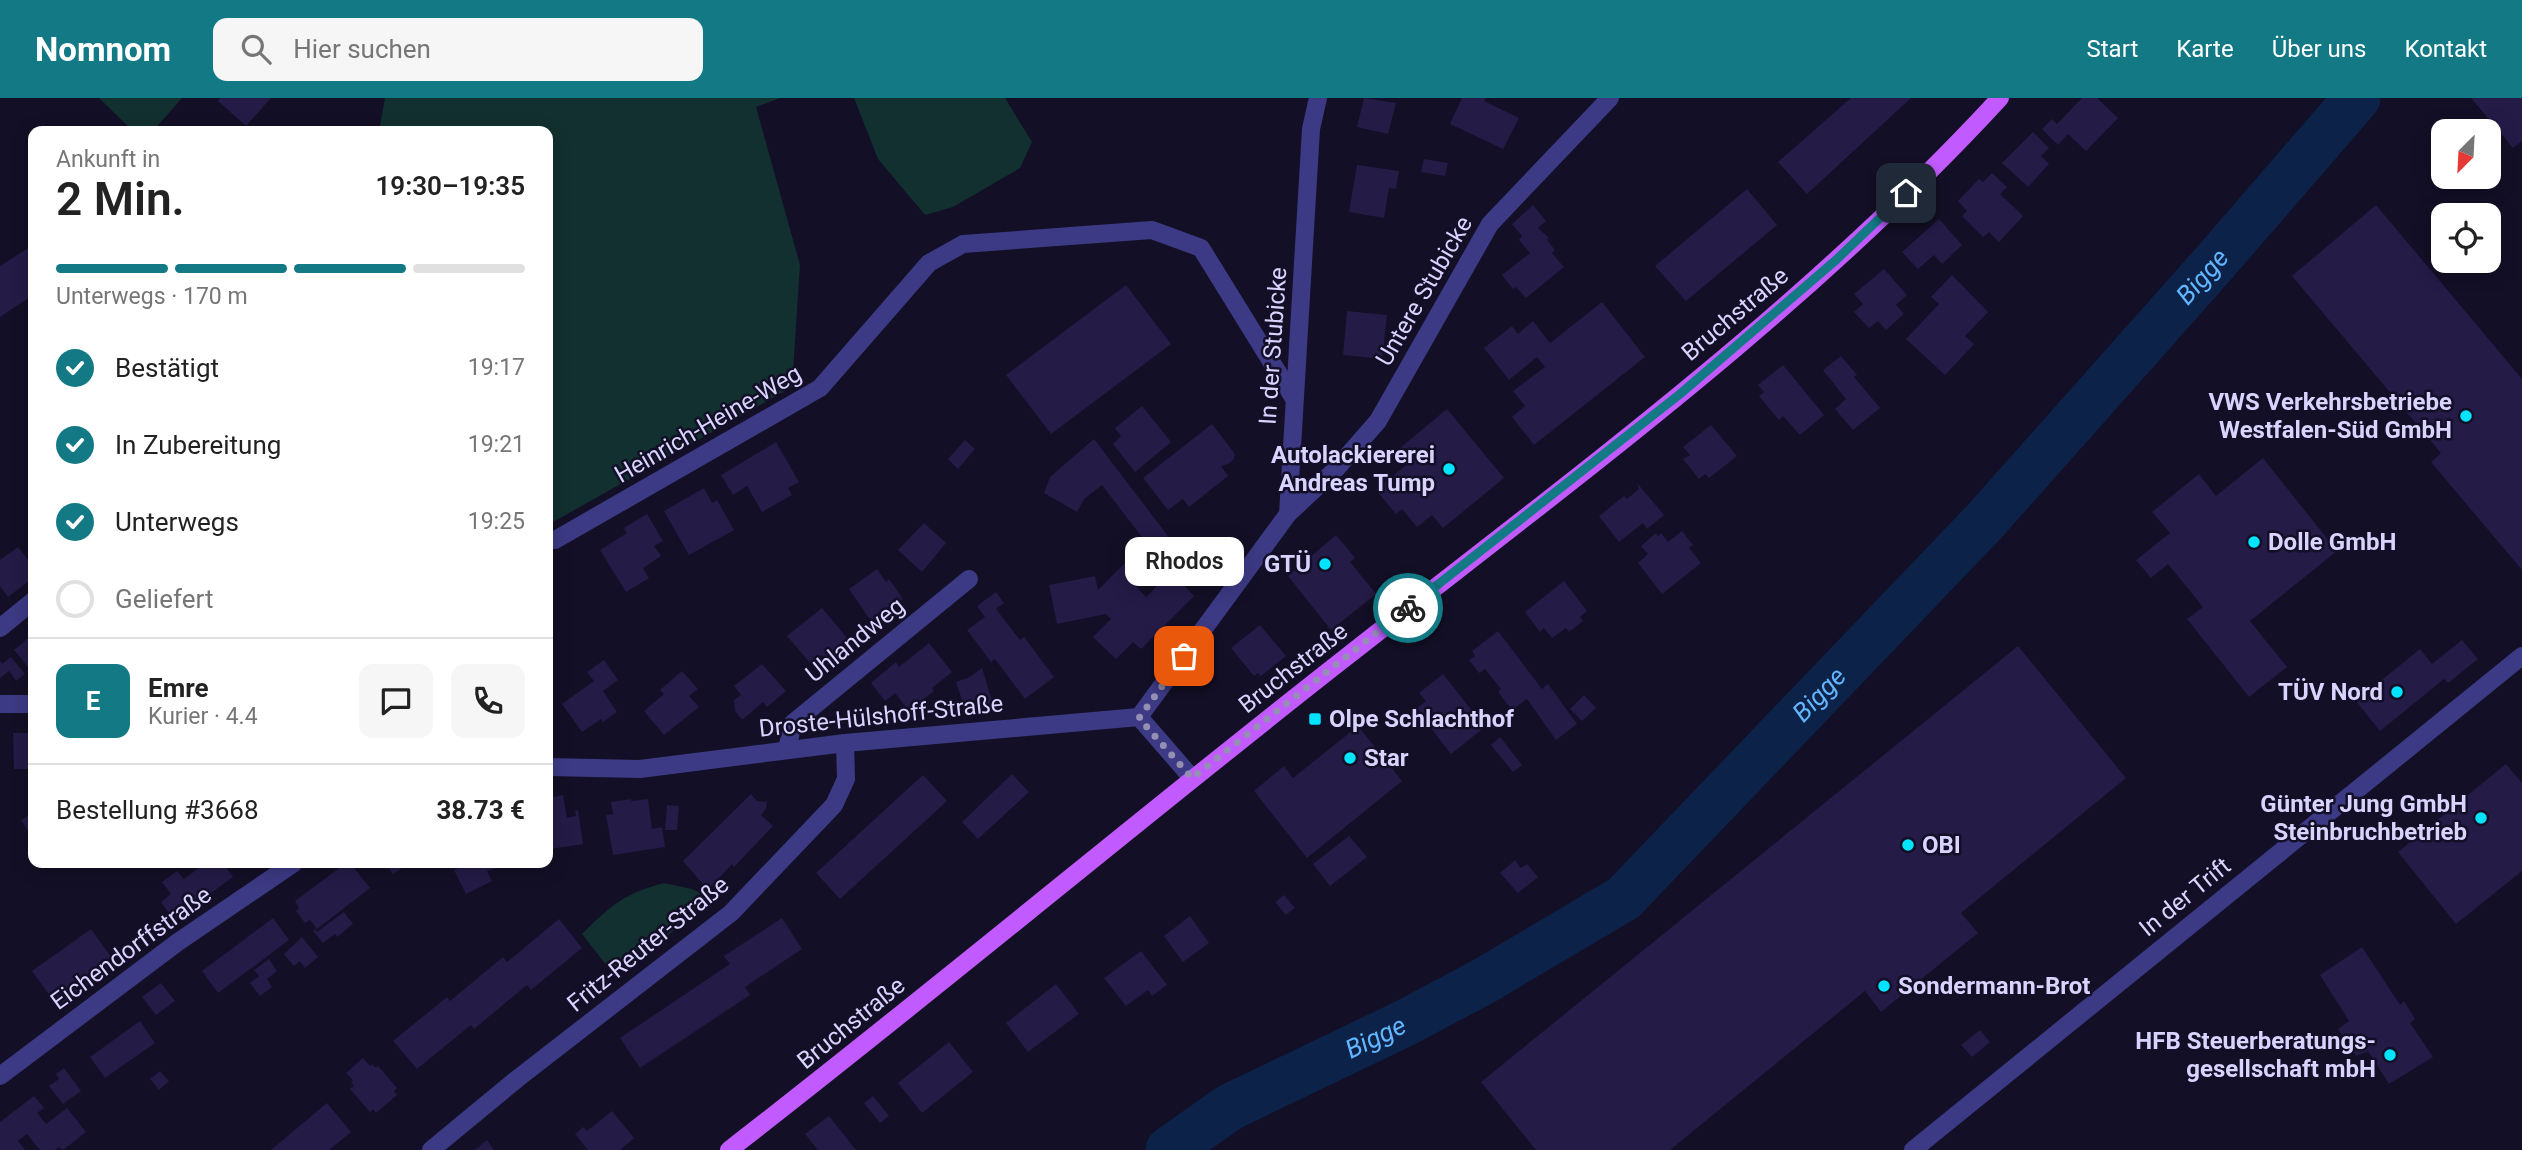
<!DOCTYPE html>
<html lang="de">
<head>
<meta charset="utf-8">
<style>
	:root { --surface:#fff; --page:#f6f6f6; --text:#222; --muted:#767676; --line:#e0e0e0; --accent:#137a85 }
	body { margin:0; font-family:Roboto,sans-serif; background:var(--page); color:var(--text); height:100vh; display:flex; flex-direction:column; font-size:26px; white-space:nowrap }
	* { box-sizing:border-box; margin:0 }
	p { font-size:23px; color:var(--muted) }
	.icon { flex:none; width:38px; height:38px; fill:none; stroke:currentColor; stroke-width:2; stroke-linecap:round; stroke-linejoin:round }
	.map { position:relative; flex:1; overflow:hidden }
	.sheet { position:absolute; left:28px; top:28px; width:525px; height:742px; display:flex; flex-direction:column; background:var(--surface); border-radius:14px; box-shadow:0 4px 18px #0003 }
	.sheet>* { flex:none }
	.needle { width:46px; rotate:204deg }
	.fabs { position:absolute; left:2431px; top:21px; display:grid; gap:14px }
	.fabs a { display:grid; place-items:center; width:70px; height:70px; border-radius:14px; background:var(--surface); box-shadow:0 4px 18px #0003; font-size:35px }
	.pin { position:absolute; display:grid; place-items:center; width:60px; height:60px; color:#fff; margin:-30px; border-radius:14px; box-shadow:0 4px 10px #0006 }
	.courier { position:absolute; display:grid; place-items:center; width:70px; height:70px; margin:-35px; border:5px solid #137a85; border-radius:50%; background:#fff; color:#222; box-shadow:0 2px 9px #0007 }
	.bubble { position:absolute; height:49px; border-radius:14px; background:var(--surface); box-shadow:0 4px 18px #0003; font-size:23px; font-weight:600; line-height:49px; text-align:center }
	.overview em { font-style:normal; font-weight:600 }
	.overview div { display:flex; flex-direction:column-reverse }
	.overview { display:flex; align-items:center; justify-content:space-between; height:119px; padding:0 28px }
	h1 { font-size:46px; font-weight:600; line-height:52px }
	.bar { display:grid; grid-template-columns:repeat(4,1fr); gap:10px 7px; align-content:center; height:84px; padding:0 28px }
	.bar i { height:9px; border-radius:5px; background:var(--line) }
	.bar .current { background:var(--accent) }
	.bar p { grid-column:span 4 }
	.line { display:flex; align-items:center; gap:18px; padding:0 28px; border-top:2px solid var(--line) }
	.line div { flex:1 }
	.round { display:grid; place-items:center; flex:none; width:74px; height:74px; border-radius:14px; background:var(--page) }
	ol { padding:0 28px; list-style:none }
	li { display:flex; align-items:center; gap:21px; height:77px }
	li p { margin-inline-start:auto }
	li .icon { padding:7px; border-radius:50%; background:var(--accent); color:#fff; stroke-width:4 }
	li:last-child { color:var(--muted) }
	li i { width:38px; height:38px; border:4px solid var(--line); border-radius:50% }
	header { display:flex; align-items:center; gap:42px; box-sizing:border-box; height:98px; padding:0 35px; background:var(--accent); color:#fff }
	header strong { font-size:33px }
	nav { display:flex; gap:38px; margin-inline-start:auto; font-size:24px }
	.search { width:490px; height:63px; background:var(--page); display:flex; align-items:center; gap:18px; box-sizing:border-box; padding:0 24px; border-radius:14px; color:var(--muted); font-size:26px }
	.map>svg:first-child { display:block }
	.green { fill:#12302f }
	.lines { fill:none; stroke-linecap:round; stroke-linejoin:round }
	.river { stroke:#0c2248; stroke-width:47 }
	.building { fill:#241b47 }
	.minor { stroke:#3d3a85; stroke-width:18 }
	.major { stroke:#c25bff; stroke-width:18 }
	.done { stroke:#948fb3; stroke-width:7; stroke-dasharray:0 12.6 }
	.route { stroke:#137a85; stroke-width:9 }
	.poi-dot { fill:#00e5ff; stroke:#130f26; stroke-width:2.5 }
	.labels { text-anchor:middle; stroke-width:5; stroke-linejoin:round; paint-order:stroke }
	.street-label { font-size:24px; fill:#d9d4ff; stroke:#130f26 }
	.poi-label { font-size:24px; font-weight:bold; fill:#d9d4ff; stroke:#130f26; text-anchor:end }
	.water-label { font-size:26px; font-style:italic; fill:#62b6ff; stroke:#130f26 }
</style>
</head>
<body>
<header>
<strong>Nomnom</strong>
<div class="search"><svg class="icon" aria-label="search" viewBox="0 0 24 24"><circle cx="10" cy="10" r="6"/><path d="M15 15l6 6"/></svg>Hier suchen</div>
<nav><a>Start</a><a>Karte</a><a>Über uns</a><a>Kontakt</a></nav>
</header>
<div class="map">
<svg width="2522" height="1052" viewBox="0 0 2522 1052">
	<rect width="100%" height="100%" fill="#130f26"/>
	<g class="green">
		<path d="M99,0H182L153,33H133Z"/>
		<path d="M385,0H780L756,9L800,167L792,289L548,427V33H379Z"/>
		<path d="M854,0H1005L1032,44L1020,70L953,109L925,117L878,61Z"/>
		<path d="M664,785L692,791L710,800L692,814L684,824L667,838L627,868L622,862L611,873L582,836C610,808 625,795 664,785Z"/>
	</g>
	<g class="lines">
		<path class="river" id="s1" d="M1169,1052L1230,1009L1405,925L1484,883L1624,800L1984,424L2209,171L2357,0"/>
	</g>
	<g class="building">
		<path d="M220,0H271L246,28L218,3Z"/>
		<path d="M1364,0L1396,5L1388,36L1357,29Z"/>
		<path d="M1462,0H1486L1484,3L1519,20L1503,51L1450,26Z"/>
		<path d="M1851,0H1911L1807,96L1778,64Z"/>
		<path d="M2082,0H2097L2118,20L2086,53L2068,36L2058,47L2042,31L2052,21L2057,26Z"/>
		<path d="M2471,0H2522V43L2513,50Z"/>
		<path d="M2033,34L2049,50L2041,58L2049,66L2028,89L2002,65Z"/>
		<path d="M1424,61L1448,65L1445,78L1421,74Z"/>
		<path d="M1357,67L1399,73L1396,91L1389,90L1384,120L1349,114Z"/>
		<path d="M1992,75L2007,89L2000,96L2023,118L1999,144L1989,134L1983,139L1962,118L1967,113L1958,103L1979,81L1983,84Z"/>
		<path d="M1747,91L1777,127L1686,203L1655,168Z"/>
		<path d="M1533,107L1546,123L1538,130L1549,140L1547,142L1555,152L1552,155L1564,169L1526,200L1516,189L1513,191L1502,177L1530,155L1519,142L1522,138L1512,126Z"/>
		<path d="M2376,107L2522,281V472L2431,364L2441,355L2292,178Z"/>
		<path d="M1939,121L1962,147L1942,166L1934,157L1918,171L1902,154Z"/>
		<path d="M33,147V197L0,219V168Z"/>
		<path d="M1884,171L1907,197L1896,207L1904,216L1886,232L1878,223L1869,230L1854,214L1863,206L1854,196Z"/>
		<path d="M1952,177L1988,214L1965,238L1974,246L1945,277L1906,241L1939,206L1931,199Z"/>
		<path d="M1126,187L1171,246L1051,336L1006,277Z"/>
		<path d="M1602,204L1645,259L1534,347L1512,319L1525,308L1513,293L1545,269L1537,259L1509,282L1484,250L1512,228L1518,236L1533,223L1550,245Z"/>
		<path d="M1347,213L1387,217L1382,261L1343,257Z"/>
		<path d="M1841,258L1857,277L1854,279L1880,310L1853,332L1835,311L1846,301L1823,272Z"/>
		<path d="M1783,267L1824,317L1800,337L1783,318L1779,322L1759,298L1764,294L1758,287Z"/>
		<path d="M1142,308L1171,344L1135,374L1113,346L1121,338L1115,330Z"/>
		<path d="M1447,311L1504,380L1443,430L1432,417L1417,429L1402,411L1396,416L1376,392L1411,363L1400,350Z"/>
		<path d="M1212,326L1235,356L1234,361L1228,366L1221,368L1228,378L1189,409L1183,401L1168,412L1143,380Z"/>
		<path d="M1711,327L1737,358L1709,380L1705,376L1699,381L1683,361L1690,357L1683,349Z"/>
		<path d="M1094,341L1168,438L1151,451L1102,387L1084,401L1077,414L1044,395L1050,379Z"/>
		<path d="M965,342L975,351L958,371L948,361Z"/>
		<path d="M776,344L799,384L788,390L792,397L762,414L747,388L733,397L721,377Z"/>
		<path d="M2263,360L2337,453L2250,523L2287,569L2249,599L2187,521L2203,509L2168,466L2151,480L2136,462L2170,435L2152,414L2199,376L2216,398Z"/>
		<path d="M1637,385L1664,417L1647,431L1643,425L1619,444L1599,418L1624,398L1627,401L1639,391Z"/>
		<path d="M704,390L712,405L717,402L734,432L689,457L664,413Z"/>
		<path d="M647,416L663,443L654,448L661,458L643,470L649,480L626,494L600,452L627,435L624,430Z"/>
		<path d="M924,425L946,445L922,474L898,452Z"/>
		<path d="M1682,433L1693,447L1689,450L1701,465L1662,496L1638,465L1648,456L1641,448L1656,435L1658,438L1661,435L1668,444Z"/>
		<path d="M1336,437L1355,460L1350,464L1376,496L1331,532L1288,478Z"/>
		<path d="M18,449L33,468V480L8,499L0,488V462Z"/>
		<path d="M1131,459L1146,474L1134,486L1146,499L1171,474L1194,498L1141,551L1133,544L1116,561L1093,539L1111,521L1106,516L1057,526L1049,487L1095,478L1098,492Z"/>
		<path d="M877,471L886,484L889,481L903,501L871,523L849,491Z"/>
		<path d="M1564,483L1587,513L1580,519L1583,523L1569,534L1566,530L1552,540L1544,530L1540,534L1525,514Z"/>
		<path d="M996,494L1004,505L996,511L1020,542L1024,539L1054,579L1025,601L995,561L991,564L967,532L985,519L977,508Z"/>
		<path d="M822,510L848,541L824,560L822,557L811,566L787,538Z"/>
		<path d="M1260,527L1286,558L1261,578L1258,575L1254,578L1231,550Z"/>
		<path d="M1498,533L1542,591L1548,586L1577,626L1556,642L1527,601L1512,612L1498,594L1501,591L1485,571L1479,575L1469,562L1475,558L1472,553Z"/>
		<path d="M33,536V575L14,552Z"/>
		<path d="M2462,542L2478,561L2448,585L2444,581L2380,633L2356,603L2420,551L2432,566Z"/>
		<path d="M929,545L952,574L932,590L934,593L909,613L895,595L885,603L871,585L896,564L899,569Z"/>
		<path d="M2018,548L2126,680L1961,815L1978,835L1881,914L1865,893L1670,1052H1536L1481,984Z"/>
		<path d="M11,559L25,576L16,583L9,573L0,580V563L2,566Z"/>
		<path d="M604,562L618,582L603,593L617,614L603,624L601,621L582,634L562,606L594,583L587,574Z"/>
		<path d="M762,566L786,593L767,609L763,604L742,622L735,613L734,602L741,597L734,588Z"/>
		<path d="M982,570L993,606L966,614L956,584L970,579Z"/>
		<path d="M682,573L698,591L689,598L699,609L664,637L644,613L664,596L660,592Z"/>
		<path d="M1443,576L1485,629L1451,656L1416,611L1426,603L1419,595Z"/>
		<path d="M1584,597L1596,610L1582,623L1570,611Z"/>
		<path d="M1358,628L1402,683L1307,760L1254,693L1284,668L1293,680Z"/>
		<path d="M13,635H33V671H14Z"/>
		<path d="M1500,639L1522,667L1513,674L1491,647Z"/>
		<path d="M2506,666L2522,685V773L2456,826L2398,754Z"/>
		<path d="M1012,676L1029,694L978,741L962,724Z"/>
		<path d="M923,677L947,703L840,801L816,775Z"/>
		<path d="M751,696L757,703L767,704L766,711L761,717L773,728L734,769L732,766L708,792L683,763Z"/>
		<path d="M563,697L567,720L576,718L575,713L578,712L583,746L550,751L548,700Z"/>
		<path d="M631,701V703L648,701L652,731L662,729L665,749L613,757L606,717L613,716L611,704Z"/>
		<path d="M667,707L679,708L677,732H665Z"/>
		<path d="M33,714V731L29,734L21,722Z"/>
		<path d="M1349,738L1367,759L1330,788L1313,766Z"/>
		<path d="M1515,762L1521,770L1527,766L1538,779L1518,795L1500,775Z"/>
		<path d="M203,765H223L233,779L174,822L161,804L171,796L162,784L177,773L184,781L204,766Z"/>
		<path d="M346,765H350L370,790L317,831L310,822L305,825L296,813L299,810L295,803Z"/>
		<path d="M385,765H409L393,776Z"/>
		<path d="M470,765H502L503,768L487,773L492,783L466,796L454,772Z"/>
		<path d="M1284,797L1295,810L1286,817L1275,804Z"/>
		<path d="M344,814L353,826L337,839L335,836L323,845L313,833L315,831L317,834Z"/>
		<path d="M1190,818L1209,845L1183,864L1164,838Z"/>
		<path d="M273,820L289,842L218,895L202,873Z"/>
		<path d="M782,820L802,851L745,889L750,897L640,970L620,940L730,866L724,858Z"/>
		<path d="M559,821L582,850L531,892L527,887L474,931L471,927L417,971L393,943L447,899L450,903L503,859L507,864Z"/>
		<path d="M91,831L117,867L58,909L32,873Z"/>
		<path d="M302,839L318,859L305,870L300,863L294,868L284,856Z"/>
		<path d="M2362,849L2400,907L2404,903L2415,921L2410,925L2433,959L2389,986L2368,953L2356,958L2338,931L2349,923L2320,877Z"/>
		<path d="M1141,853L1167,887L1152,898L1148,892L1126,908L1104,880Z"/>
		<path d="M269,861L277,873L267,881L272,889L260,898L250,885L259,878L254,872Z"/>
		<path d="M161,885L175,903L156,917L142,899Z"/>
		<path d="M1056,886L1079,916L1028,954L1006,925Z"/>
		<path d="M140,923L155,945L105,980L90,959Z"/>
		<path d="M1980,932L1990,944L1972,959L1961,947Z"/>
		<path d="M949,944L973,974L922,1015L898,985Z"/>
		<path d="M363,960L370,968L372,966L376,970L378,968L397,990L394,993L397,997L376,1015L373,1011L370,1014L350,991L354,988L351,984L353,982L346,975Z"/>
		<path d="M64,970L81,993L63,1006L49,988L59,981L56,976Z"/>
		<path d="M160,973L169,983L159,992L150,981Z"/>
		<path d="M34,998L44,1010L37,1015L46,1026L67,1010L86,1034L63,1052L59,1049L55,1052H40L27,1036L18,1043L25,1052H0V1024Z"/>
		<path d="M873,998L889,1018L880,1025L864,1005Z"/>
		<path d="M327,1005L351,1034L329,1052H271Z"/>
		<path d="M612,1013L634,1040L620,1052H588L575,1036L583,1029L587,1033Z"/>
		<path d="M829,1018L856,1052H818L805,1036Z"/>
		<path d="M487,1042L494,1052H475Z"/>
	</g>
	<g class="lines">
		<g class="minor">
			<path d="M1288,416L1336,371L1378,323L1490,126L1610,0"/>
			<path d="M555,442L820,290L929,165L963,146L1152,132L1201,150L1293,299"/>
			<path d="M0,530L33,503"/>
			<path d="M0,606H33"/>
			<path d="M1139,619L1288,416L1311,31L1318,0"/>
			<path d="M787,651L793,625L969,481"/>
			<path d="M548,669L640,671L845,645L1139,619L1192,680"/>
			<path d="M0,978L178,844L294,765"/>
			<path d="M431,1052L517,981L731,815L834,707L846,681L845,645"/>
			<path d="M1913,1052L2522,558"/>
		</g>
		<path class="major" d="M729,1052C937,891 1138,722 1345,560C1570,383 1805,212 2000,0"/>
	</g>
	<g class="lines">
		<path class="done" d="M1184,558L1139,620L1192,680L1408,510"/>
		<path class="route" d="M1408,510L1680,296L1836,162L1906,95"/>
	</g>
	<g class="poi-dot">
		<circle cx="2466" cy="318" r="7"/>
		<circle cx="1449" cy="371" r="7"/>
		<circle cx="2254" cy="444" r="7"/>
		<circle cx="1325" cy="466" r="7"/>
		<circle cx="2397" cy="594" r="7"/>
		<rect x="1308" y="614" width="14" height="14" rx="3.5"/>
		<circle cx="1350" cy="660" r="7"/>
		<circle cx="2481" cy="720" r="7"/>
		<circle cx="1908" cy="747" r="7"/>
		<circle cx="1884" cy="888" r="7"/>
		<circle cx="2390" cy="957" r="7"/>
	</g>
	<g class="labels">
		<g class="street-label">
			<text transform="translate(1424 193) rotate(-60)" y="8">Untere Stubicke</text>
			<text transform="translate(1735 216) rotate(-40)" y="8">Bruchstraße</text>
			<text transform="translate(1273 248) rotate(-86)" y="8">In der Stubicke</text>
			<text transform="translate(708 326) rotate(-30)" y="8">Heinrich-Heine-Weg</text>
			<text transform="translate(855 542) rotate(-39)" y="8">Uhlandweg</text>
			<text transform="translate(1293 570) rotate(-38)" y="8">Bruchstraße</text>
			<text transform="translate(881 618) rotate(-6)" y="8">Droste-Hülshoff-Straße</text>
			<text transform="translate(2185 799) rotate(-39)" y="8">In der Trift</text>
			<text transform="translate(648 846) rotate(-39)" y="8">Fritz-Reuter-Straße</text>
			<text transform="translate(131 850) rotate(-36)" y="8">Eichendorffstraße</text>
			<text transform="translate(851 925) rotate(-39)" y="8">Bruchstraße</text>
		</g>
		<g class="poi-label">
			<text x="2452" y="312">VWS Verkehrsbetriebe<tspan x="2452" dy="28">Westfalen-Süd GmbH</tspan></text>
			<text x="1435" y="365">Autolackiererei<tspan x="1435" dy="28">Andreas Tump</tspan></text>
			<text x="2268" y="452" text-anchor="start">Dolle GmbH</text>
			<text x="1311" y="474">GTÜ</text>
			<text x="2383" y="602">TÜV Nord</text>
			<text x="1329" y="629" text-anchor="start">Olpe Schlachthof</text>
			<text x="1364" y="668" text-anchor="start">Star</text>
			<text x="2467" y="714">Günter Jung GmbH<tspan x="2467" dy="28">Steinbruchbetrieb</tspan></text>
			<text x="1922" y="755" text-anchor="start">OBI</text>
			<text x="1898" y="896" text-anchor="start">Sondermann-Brot</text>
			<text x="2376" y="951">HFB Steuerberatungs-<tspan x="2376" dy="28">gesellschaft mbH</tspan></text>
		</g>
		<g class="water-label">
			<text dy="9" stroke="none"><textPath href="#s1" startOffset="1370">Bigge</textPath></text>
			<text dy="9" stroke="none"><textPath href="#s1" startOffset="803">Bigge</textPath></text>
			<text dy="9" stroke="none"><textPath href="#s1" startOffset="236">Bigge</textPath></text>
		</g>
	</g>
</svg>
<div class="fabs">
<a><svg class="needle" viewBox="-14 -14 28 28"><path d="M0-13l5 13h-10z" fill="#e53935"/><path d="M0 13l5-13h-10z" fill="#767676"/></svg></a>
<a><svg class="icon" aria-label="locate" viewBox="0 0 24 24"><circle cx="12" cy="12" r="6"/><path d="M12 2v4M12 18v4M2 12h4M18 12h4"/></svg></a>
</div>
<div class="pin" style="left:1184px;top:558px;background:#ea580c"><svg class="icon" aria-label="bag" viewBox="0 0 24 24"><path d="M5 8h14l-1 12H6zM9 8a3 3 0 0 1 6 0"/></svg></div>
<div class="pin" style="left:1906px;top:95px;background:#1f2937"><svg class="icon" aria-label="home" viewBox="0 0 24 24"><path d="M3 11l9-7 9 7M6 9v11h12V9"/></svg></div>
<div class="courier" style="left:1408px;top:510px"><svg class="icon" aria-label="bike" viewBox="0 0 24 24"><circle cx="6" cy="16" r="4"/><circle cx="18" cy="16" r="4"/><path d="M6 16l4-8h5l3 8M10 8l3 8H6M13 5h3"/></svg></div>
<div class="bubble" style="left:1125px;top:439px;width:119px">Rhodos</div>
<section class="sheet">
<div class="overview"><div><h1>2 Min.</h1><p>Ankunft in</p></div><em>19:30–19:35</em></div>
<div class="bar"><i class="current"></i><i class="current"></i><i class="current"></i><i></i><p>Unterwegs · 170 m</p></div>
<ol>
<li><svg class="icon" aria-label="check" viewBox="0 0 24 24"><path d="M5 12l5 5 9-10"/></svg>Bestätigt<p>19:17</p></li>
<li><svg class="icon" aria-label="check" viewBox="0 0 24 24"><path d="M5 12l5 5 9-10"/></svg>In Zubereitung<p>19:21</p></li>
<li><svg class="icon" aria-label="check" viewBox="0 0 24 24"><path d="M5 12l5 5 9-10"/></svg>Unterwegs<p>19:25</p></li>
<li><i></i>Geliefert</li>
</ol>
<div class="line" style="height:126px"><b class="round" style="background:var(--accent);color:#fff">E</b><div><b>Emre</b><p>Kurier · 4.4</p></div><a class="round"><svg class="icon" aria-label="chat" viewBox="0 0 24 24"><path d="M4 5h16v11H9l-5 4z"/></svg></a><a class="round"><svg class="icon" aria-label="phone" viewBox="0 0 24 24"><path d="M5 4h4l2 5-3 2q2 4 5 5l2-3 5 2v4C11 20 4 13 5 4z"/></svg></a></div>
<div class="line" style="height:91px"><div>Bestellung #3668</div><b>38.73 €</b></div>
</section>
</div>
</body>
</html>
